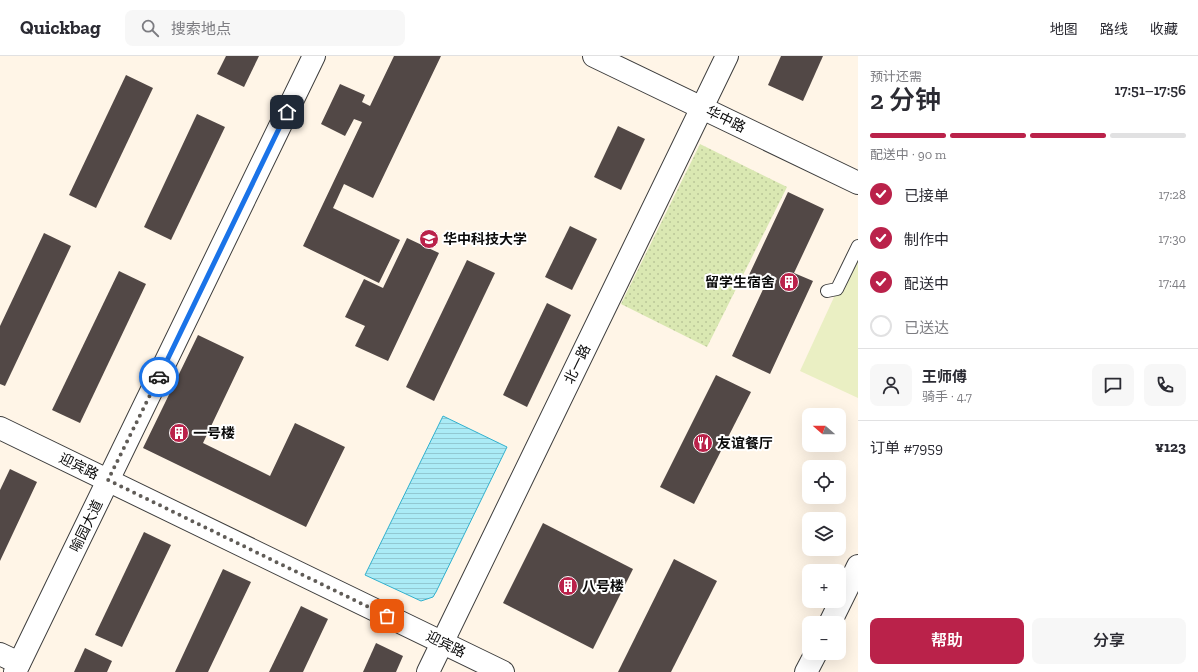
<!DOCTYPE html>
<html lang="zh">
<head>
<meta charset="utf-8">
<style>
	:root { --surface:#fff; --page:#f7f7f7; --text:#2b2b33; --muted:#7c7c81; --line:#e1e1e2; --accent:#ba224a }
	body { margin:0; font-family:"Zilla Slab","Noto Sans SC",serif; background:var(--page); color:var(--text); height:100vh; display:flex; flex-direction:column; font-size:15px; white-space:nowrap }
	* { box-sizing:border-box; margin:0 }
	p { font-size:13px; color:var(--muted) }
	.icon { flex:none; width:22px; height:22px; fill:none; stroke:currentColor; stroke-width:2; stroke-linecap:round; stroke-linejoin:round }
	.map { position:relative; flex:1; overflow:hidden }
	.side { display:flex; flex-direction:column; background:var(--surface); width:340px }
	.side>* { flex:none }
	.needle { width:26px; rotate:290deg }
	.controls { position:absolute; left:802px; top:352px; display:grid; gap:8px }
	.controls a { display:grid; place-items:center; width:44px; height:44px; border-radius:8px; background:var(--surface); box-shadow:0 4px 16px #0002; font-size:20px }
	.pin { position:absolute; display:grid; place-items:center; width:34px; height:34px; color:#fff; margin:-17px; border-radius:8px; box-shadow:0 2px 6px #0006 }
	.courier { position:absolute; display:grid; place-items:center; width:40px; height:40px; margin:-20px; border:3px solid #1a73e8; border-radius:50%; background:#fff; color:#222; box-shadow:0 1px 5px #0007 }
	.headline em { font-style:normal; font-weight:600 }
	.headline div { display:flex; flex-direction:column-reverse }
	.headline { display:flex; align-items:center; justify-content:space-between; height:68px; padding:0 12px }
	h1 { font-size:26px; font-weight:600; line-height:30px }
	.bar { display:grid; grid-template-columns:repeat(4,1fr); gap:6px 4px; align-content:center; height:48px; padding:0 12px }
	.bar i { height:5px; border-radius:3px; background:var(--line) }
	.bar .selected { background:var(--accent) }
	.bar p { grid-column:span 4 }
	.line { display:flex; align-items:center; gap:10px; padding:0 12px; border-top:1px solid var(--line) }
	.line div { flex:1 }
	.round { display:grid; place-items:center; flex:none; width:42px; height:42px; border-radius:8px; background:var(--page) }
	ol { padding:0 12px; list-style:none }
	li { display:flex; align-items:center; gap:12px; height:44px }
	li p { margin-inline-start:auto }
	li .icon { padding:4px; border-radius:50%; background:var(--accent); color:#fff; stroke-width:4 }
	li:last-child { color:var(--muted) }
	li i { width:22px; height:22px; border:2px solid var(--line); border-radius:50% }
	.cta { display:flex; gap:8px; margin-top:auto; padding:8px 12px }
	.cta a { flex:1; height:46px; border-radius:8px; background:var(--accent); color:#fff; font-size:16px; font-weight:600; line-height:46px; text-align:center }
	.cta a+a { background:var(--page); color:var(--text) }
	header { display:flex; align-items:center; gap:24px; box-sizing:border-box; height:56px; padding:0 20px; background:var(--surface); border-bottom:1px solid var(--line) }
	header strong { font-size:19px }
	nav { display:flex; gap:22px; margin-inline-start:auto; font-size:14px }
	.search { width:280px; height:36px; background:var(--page); display:flex; align-items:center; gap:10px; box-sizing:border-box; padding:0 14px; border-radius:8px; color:var(--muted); font-size:15px }
	main { display:flex; flex:1; min-height:0 }
	.map>svg:first-child { display:block }
	.park { fill:url(#park-dots) }
	.pitch { fill:#eaefc3 }
	.water { fill:url(#water-rules); stroke:#32b1ce }
	.building { fill:#524846 }
	.lines { fill:none; stroke-linecap:round; stroke-linejoin:round }
	.lane-casing { stroke:#3d3d3d; stroke-width:14 }
	.street-casing { stroke:#3d3d3d; stroke-width:24 }
	.lane { stroke:#fff; stroke-width:12 }
	.street { stroke:#fff; stroke-width:22 }
	.done { stroke:#605c57; stroke-width:4; stroke-dasharray:0 7.2 }
	.route { stroke:#1a73e8; stroke-width:5 }
	.labels { text-anchor:middle; stroke-width:4; stroke-linejoin:round; paint-order:stroke }
	.street-label { font-size:14px; fill:#0a0a0a; stroke:#fff }
	.poi-label { font-size:14px; font-weight:bold; fill:#0a0a0a; stroke:#fff; text-anchor:start }
</style>
</head>
<body>
<header>
<strong>Quickbag</strong>
<div class="search"><svg class="icon" aria-label="search" viewBox="0 0 24 24"><circle cx="10" cy="10" r="6"/><path d="M15 15l6 6"/></svg>搜索地点</div>
<nav><a>地图</a><a>路线</a><a>收藏</a></nav>
</header>
<main>
<div class="map">
<svg width="858" height="616" viewBox="0 0 858 616">
	<defs>
		<pattern id="park-dots" width="8" height="8" patternUnits="userSpaceOnUse"><rect width="8" height="8" fill="#dae8b2"/><path d="M2 2h.1M6 6h.1" fill="none" stroke="#bac698" stroke-width="1.8" stroke-linecap="round"/></pattern>
		<pattern id="water-rules" width="6" height="5" patternUnits="userSpaceOnUse"><rect width="6" height="5" fill="#abebf6"/><path d="M0 2.5h6" fill="none" stroke="#92c8d2"/></pattern>
	</defs>
	<rect width="100%" height="100%" fill="#fff5e7"/>
	<path class="park" d="M700,88L787,131L707,291L621,248Z"/>
	<path class="pitch" d="M858,189V342L800,315Z"/>
	<path class="water" d="M443,360L507,391L436,536L433,541L421,545L365,519Z"/>
	<g class="building">
		<path d="M226,0H259L244,31L217,18Z"/>
		<path d="M394,0H441L373,142L344,128L333,152L400,184L379,227L303,190L362,66L354,63L345,80L321,68L340,28L365,39L362,46L370,50Z"/>
		<path d="M781,0H823L803,45L768,29Z"/>
		<path d="M126,19L153,32L96,152L69,139Z"/>
		<path d="M197,58L225,71L171,184L144,171Z"/>
		<path d="M618,70L645,83L621,134L594,121Z"/>
		<path d="M788,136L824,153L794,217L813,225L770,318L732,300L766,227L749,219Z"/>
		<path d="M570,170L597,183L572,234L545,221Z"/>
		<path d="M44,177L71,190L5,330L0,328V270Z"/>
		<path d="M407,182L439,197L388,305L355,290L365,270L345,261L364,223L383,232Z"/>
		<path d="M467,204L495,217L434,345L406,331Z"/>
		<path d="M119,215L146,228L80,367L52,354Z"/>
		<path d="M547,247L571,259L527,351L503,339Z"/>
		<path d="M198,279L244,301L203,387L270,420L295,367L345,391L306,471L143,392Z"/>
		<path d="M716,319L751,336L694,448L660,431Z"/>
		<path d="M10,413L37,426L0,505V434Z"/>
		<path d="M543,467L633,513L593,593L503,547Z"/>
		<path d="M144,476L171,489L122,591L95,579Z"/>
		<path d="M674,503L717,525L671,616H618Z"/>
		<path d="M223,513L251,526L208,616H175Z"/>
		<path d="M301,550L328,563L303,616H269Z"/>
		<path d="M376,587L403,600L396,616H363Z"/>
		<path d="M85,592L112,605L107,616H74Z"/>
	</g>
	<g class="lines">
		<g class="lane-casing">
			<path id="lane" d="M827,235L837,233L858,190"/>
		</g>
		<g class="street-casing">
			<g id="street">
				<path d="M594,0L858,127"/>
				<path d="M0,372L503,616"/>
				<path d="M830,567L858,510"/>
				<path d="M0,598L19,607"/>
				<path d="M15,616L314,0"/>
				<path d="M428,616L727,0"/>
				<path d="M806,616L816,597"/>
			</g>
		</g>
		<use href="#lane" class="lane"/>
		<use href="#street" class="street"/>
	</g>
	<g class="lines">
		<path class="done" d="M159,321L108,424L387,560"/>
		<path class="route" d="M159,321L287,56"/>
	</g>
	<defs>
		<g id="university-disc" transform="scale(1)"><circle r="9.5" fill="#ba224a" stroke="#fff"/><path d="M0-5L7-2L0 1L-7-2ZM-4 1L0 2.5L4 1V4Q0 6-4 4Z" fill="#fff"/></g>
		<g id="building-disc" transform="scale(1)"><circle r="9.5" fill="#ba224a" stroke="#fff"/><path d="M-4-6H4V6H1V3H-1V6H-4ZM-2.5-4.3h1.7v1.8h-1.7ZM.8-4.3h1.7v1.8H.8ZM-2.5-1h1.7V.8h-1.7ZM.8-1h1.7V.8H.8Z" fill="#fff"/></g>
		<g id="restaurant-disc" transform="scale(1)"><circle r="9.5" fill="#ba224a" stroke="#fff"/><path d="M-5-6h1v4h1v-4h1v4h1v-4h1v5L-1.5 .5V6h-2V.5L-5-1ZM5-6V6H3V1.5H1.5Q1.5-4 5-6Z" fill="#fff"/></g>
	</defs>
	<g fill-rule="evenodd">
		<use href="#university-disc" x="429" y="183"/>
		<use href="#building-disc" x="789" y="226"/>
		<use href="#building-disc" x="179" y="377"/>
		<use href="#restaurant-disc" x="703" y="387"/>
		<use href="#building-disc" x="568" y="530"/>
	</g>
	<g class="labels">
		<g class="street-label">
			<text transform="translate(726 63) rotate(26)" y="5">华中路</text>
			<text transform="translate(577 308) rotate(-64)" y="5">北一路</text>
			<text transform="translate(79 410) rotate(26)" y="5">迎宾路</text>
			<text transform="translate(86 470) rotate(-64)" y="5">喻园大道</text>
			<text transform="translate(446 588) rotate(26)" y="5">迎宾路</text>
		</g>
		<g class="poi-label">
			<text x="443" y="188">华中科技大学</text>
			<text x="775" y="231" text-anchor="end">留学生宿舍</text>
			<text x="193" y="382">一号楼</text>
			<text x="717" y="392">友谊餐厅</text>
			<text x="582" y="535">八号楼</text>
		</g>
	</g>
</svg>
<div class="controls">
<a><svg class="needle" viewBox="-14 -14 28 28"><path d="M0-13l5 13h-10z" fill="#e53935"/><path d="M0 13l5-13h-10z" fill="#7c7c81"/></svg></a>
<a><svg class="icon" aria-label="locate" viewBox="0 0 24 24"><circle cx="12" cy="12" r="6"/><path d="M12 2v4M12 18v4M2 12h4M18 12h4"/></svg></a>
<a><svg class="icon" aria-label="layers" viewBox="0 0 24 24"><path d="M12 4l9 5-9 5-9-5zM3 14l9 5 9-5"/></svg></a>
<a>+</a>
<a>−</a>
</div>
<div class="pin" style="left:387px;top:560px;background:#ea580c"><svg class="icon" aria-label="bag" viewBox="0 0 24 24"><path d="M5 8h14l-1 12H6zM9 8a3 3 0 0 1 6 0"/></svg></div>
<div class="pin" style="left:287px;top:56px;background:#1f2937"><svg class="icon" aria-label="home" viewBox="0 0 24 24"><path d="M3 11l9-7 9 7M6 9v11h12V9"/></svg></div>
<div class="courier" style="left:159px;top:321px"><svg class="icon" aria-label="car" viewBox="0 0 24 24"><path d="M5 17H2v-5l4-1 3-4h7l3 4 3 1v5h-3M9 17h6M6 11h13"/><circle cx="7" cy="17" r="2"/><circle cx="17" cy="17" r="2"/></svg></div>
</div>
<section class="side">
<div class="headline"><div><h1>2 分钟</h1><p>预计还需</p></div><em>17:51–17:56</em></div>
<div class="bar"><i class="selected"></i><i class="selected"></i><i class="selected"></i><i></i><p>配送中 · 90 m</p></div>
<ol>
<li><svg class="icon" aria-label="check" viewBox="0 0 24 24"><path d="M5 12l5 5 9-10"/></svg>已接单<p>17:28</p></li>
<li><svg class="icon" aria-label="check" viewBox="0 0 24 24"><path d="M5 12l5 5 9-10"/></svg>制作中<p>17:30</p></li>
<li><svg class="icon" aria-label="check" viewBox="0 0 24 24"><path d="M5 12l5 5 9-10"/></svg>配送中<p>17:44</p></li>
<li><i></i>已送达</li>
</ol>
<div class="line" style="height:72px"><a class="round"><svg class="icon" aria-label="person" viewBox="0 0 24 24"><circle cx="12" cy="8" r="4"/><path d="M4 21q1-7 8-7t8 7"/></svg></a><div><b>王师傅</b><p>骑手 · 4.7</p></div><a class="round"><svg class="icon" aria-label="chat" viewBox="0 0 24 24"><path d="M4 5h16v11H9l-5 4z"/></svg></a><a class="round"><svg class="icon" aria-label="phone" viewBox="0 0 24 24"><path d="M5 4h4l2 5-3 2q2 4 5 5l2-3 5 2v4C11 20 4 13 5 4z"/></svg></a></div>
<div class="line" style="height:52px"><div>订单 #7959</div><b>¥123</b></div>
<div class="cta"><a>帮助</a><a>分享</a></div>
</section>
</main>
</body>
</html>
